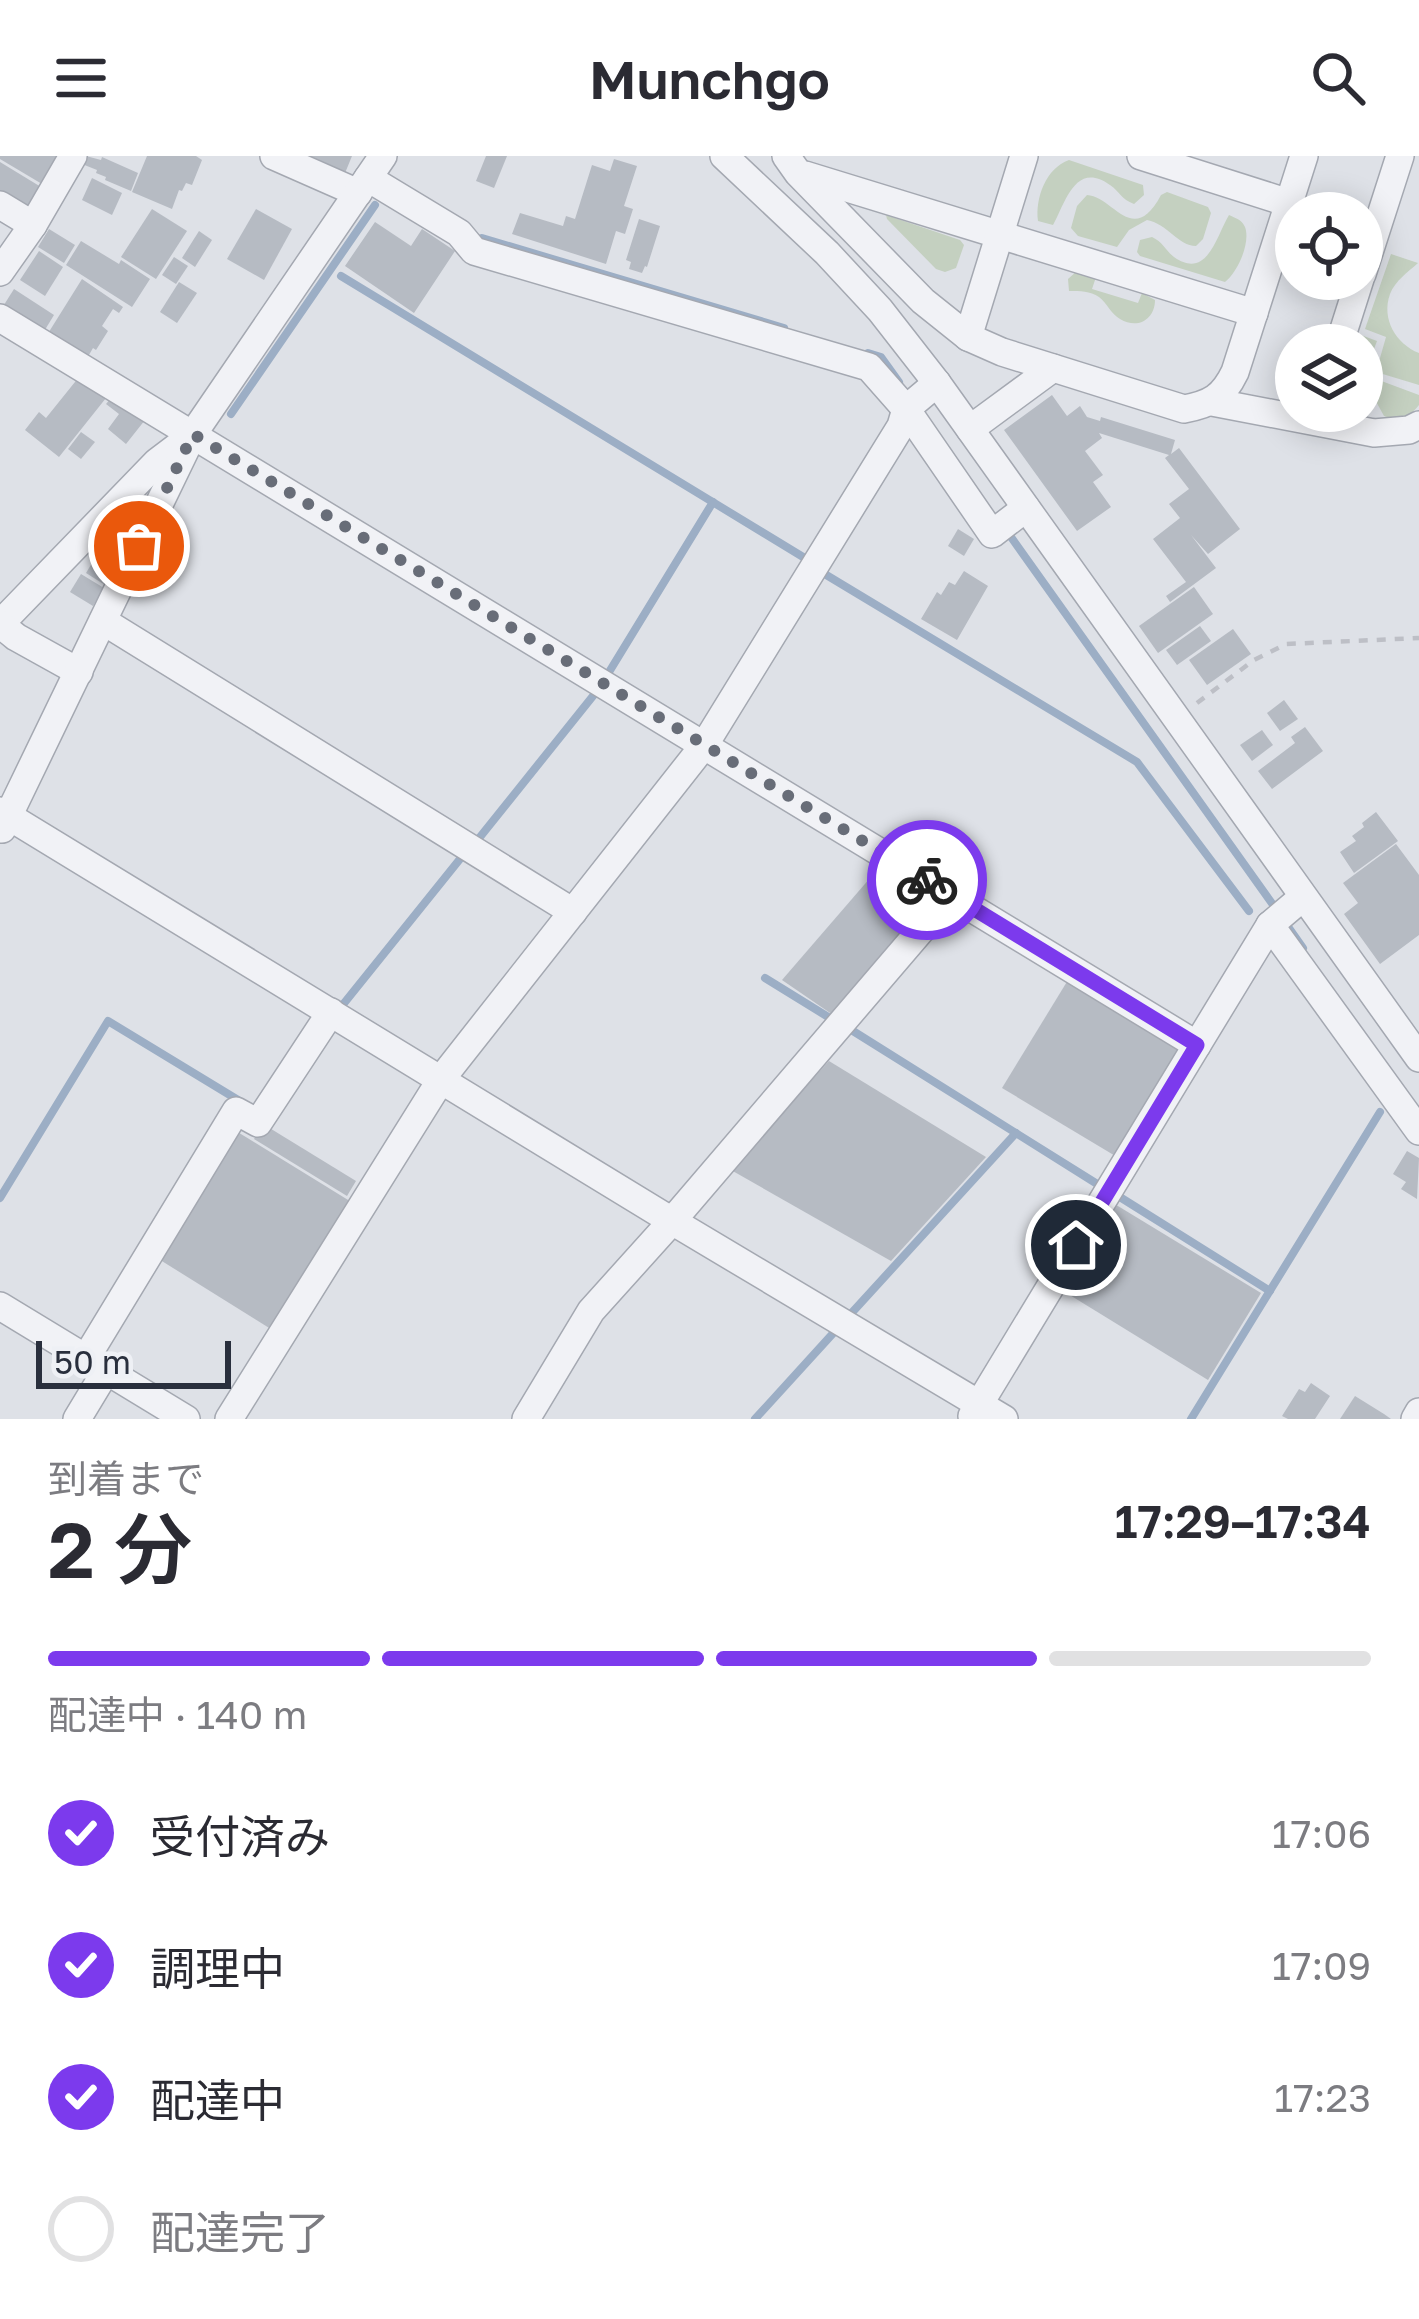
<!DOCTYPE html>
<html lang="ja">
<head>
<meta charset="utf-8">
<style>
	:root { --surface:#fff; --page:#f7f7f7; --text:#2b2b33; --muted:#7c7c81; --line:#e1e1e2; --accent:#7c3aed }
	body { margin:0; font-family:"Golos Text","Noto Sans JP",sans-serif; background:var(--page); color:var(--text); height:100vh; display:flex; flex-direction:column; font-size:45px; white-space:nowrap }
	* { box-sizing:border-box; margin:0 }
	p { font-size:39px; color:var(--muted) }
	.icon { flex:none; width:66px; height:66px; fill:none; stroke:currentColor; stroke-width:2; stroke-linecap:round; stroke-linejoin:round }
	.map { position:relative; height:1263px; overflow:hidden }
	.details { display:flex; flex-direction:column; background:var(--surface); flex:1 }
	.details>* { flex:none }
	.fabs { position:absolute; left:1275px; top:36px; display:grid; gap:24px }
	.fabs a { display:grid; place-items:center; width:108px; height:108px; border-radius:50%; background:var(--surface); box-shadow:0 6px 30px #0003; font-size:60px }
	.scale { position:absolute; left:36px; bottom:30px; width:195px; box-sizing:border-box; padding-left:12px; border:6px solid #292f3d; border-top:0; font-size:33px; line-height:42px; white-space:nowrap; color:#292f3d; -webkit-text-stroke:9px #eef0f5; paint-order:stroke }
	.pin { position:absolute; display:grid; place-items:center; width:102px; height:102px; color:#fff; margin:-51px; border:6px solid #fff; border-radius:50%; box-shadow:0 3px 12px #0007 }
	.courier { position:absolute; display:grid; place-items:center; width:120px; height:120px; margin:-60px; border:9px solid #7c3aed; border-radius:50%; background:#fff; color:#222; box-shadow:0 3px 15px #0007 }
	.overview em { font-style:normal; font-weight:600 }
	.overview div { display:flex; flex-direction:column-reverse }
	.overview { display:flex; align-items:center; justify-content:space-between; height:204px; padding:0 48px }
	h1 { font-size:78px; font-weight:600; line-height:90px }
	.bar { display:grid; grid-template-columns:repeat(4,1fr); gap:18px 12px; align-content:center; height:144px; padding:0 48px }
	.bar i { height:15px; border-radius:9px; background:var(--line) }
	.bar .selected { background:var(--accent) }
	.bar p { grid-column:span 4 }
	ol { padding:0 48px; list-style:none }
	li { display:flex; align-items:center; gap:36px; height:132px }
	li p { margin-inline-start:auto }
	li .icon { padding:12px; border-radius:50%; background:var(--accent); color:#fff; stroke-width:4 }
	li:last-child { color:var(--muted) }
	li i { width:66px; height:66px; border:6px solid var(--line); border-radius:50% }
	header { display:flex; justify-content:space-between; align-items:center; height:156px; padding:0 48px; background:var(--surface); font-size:54px; font-weight:600 }
	.map>svg:first-child { display:block }
	.green { fill:#c4d0c0 }
	.lines { fill:none; stroke-linecap:round; stroke-linejoin:round }
	.stream { stroke:#9caec5; stroke-width:8 }
	.building { fill:#b6bbc3 }
	.minor-casing { stroke:#a4a8b1; stroke-width:30 }
	.path { stroke:#bdbfc6; stroke-width:4.5; stroke-dasharray:9 9; stroke-linecap:butt }
	.minor { stroke:#f1f2f6; stroke-width:27 }
	.done { stroke:#686d78; stroke-width:12; stroke-dasharray:0 21.6 }
	.route { stroke:#7c3aed; stroke-width:15 }
</style>
</head>
<body>
<header><svg class="icon" aria-label="menu" viewBox="0 0 24 24"><path d="M4 6h16M4 12h16M4 18h16"/></svg>Munchgo<svg class="icon" aria-label="search" viewBox="0 0 24 24"><circle cx="10" cy="10" r="6"/><path d="M15 15l6 6"/></svg></header>
<div class="map">
<svg width="1419" height="1263" viewBox="0 0 1419 1263">
	<rect width="100%" height="100%" fill="#dee1e7"/>
	<g class="green">
		<path d="M1069,4L1143,29L1144,39L1134,48C1121,43 1120,36 1110,29C1075,4 1065,48 1053,69L1038,65C1035,42 1046,12 1069,4Z"/>
		<path d="M1167,36L1208,51L1211,57L1203,83L1196,90C1178,90 1168,68 1147,64L1129,74L1117,91L1078,80L1071,72L1077,50L1087,39C1113,40 1133,92 1161,39Z"/>
		<path d="M886,59L960,84L964,89L956,112L945,116L936,113L887,63Z"/>
		<path d="M1229,59C1237,63 1241,63 1245,71C1251,87 1237,117 1225,126L1140,100L1137,96L1140,84L1152,81C1163,86 1165,94 1174,101C1208,125 1217,78 1229,59Z"/>
		<path d="M1391,98L1418,107C1408,116 1395,125 1390,138C1381,163 1396,188 1419,197V229L1376,216L1386,181L1365,173Z"/>
		<path d="M1077,115L1096,121L1092,133L1138,147L1142,137L1155,144C1155,163 1138,174 1120,163C1111,158 1107,147 1099,141C1090,135 1080,135 1069,135L1068,123Z"/>
		<path d="M1361,179L1377,185L1367,212L1368,220L1419,239V249C1410,261 1398,265 1384,260L1362,220V189H1358Z"/>
	</g>
	<g class="lines">
		<g class="stream">
			<path d="M482,82L784,172"/>
			<path d="M341,120L808,404"/>
			<path d="M868,197L881,201L899,226"/>
			<path d="M231,258L375,49"/>
			<path d="M1006,374L1276,753"/>
			<path d="M823,417L1137,606L1249,755"/>
			<path d="M606,521L713,346"/>
			<path d="M476,686L597,535"/>
			<path d="M1284,765L1303,792"/>
			<path d="M765,822L833,864"/>
			<path d="M341,851L464,698"/>
			<path d="M845,870L1102,1031"/>
			<path d="M1115,1038L1270,1135"/>
			<path d="M0,1042L108,865L243,947"/>
			<path d="M847,1162L1016,977"/>
			<path d="M755,1263L837,1173"/>
			<path d="M1191,1263L1380,956"/>
		</g>
	</g>
	<g class="building">
		<path d="M0,0H59L42,28L0,3Z"/>
		<path d="M86,0L101,4L102,1L138,17L131,35L105,24L106,21L96,17L97,14L82,8Z"/>
		<path d="M147,0H196L202,4L192,29L186,27L182,35L179,34L172,53L132,36Z"/>
		<path d="M291,0H352L343,22Z"/>
		<path d="M486,0H507L494,32L476,25Z"/>
		<path d="M614,3L637,10L624,50L633,53L625,78L616,75L606,108L512,78L520,57L563,70L566,60L575,63L592,9L610,15Z"/>
		<path d="M0,6L41,31L25,56L0,41Z"/>
		<path d="M92,22L122,37L112,59L82,44Z"/>
		<path d="M152,53L187,75L156,123L121,101Z"/>
		<path d="M256,53L292,73L264,124L227,103Z"/>
		<path d="M639,63L660,70L647,111L645,110L642,117L629,113L631,106L626,104Z"/>
		<path d="M375,66L411,90L422,73L455,95L414,157L345,110Z"/>
		<path d="M49,73L75,89L64,107L38,91Z"/>
		<path d="M199,75L212,84L195,111L182,102Z"/>
		<path d="M81,85L119,108L121,104L150,123L132,151L66,109Z"/>
		<path d="M39,95L63,111L45,140L20,124Z"/>
		<path d="M174,101L188,110L176,128L162,119Z"/>
		<path d="M82,123L123,151L119,157L113,153L102,170L108,175L96,194L93,192L86,204L47,179Z"/>
		<path d="M179,126L197,137L177,167L160,156Z"/>
		<path d="M14,133L54,159L43,177L2,152Z"/>
		<path d="M79,221L106,242L59,301L25,274L39,256L46,262Z"/>
		<path d="M1052,239L1067,260L1080,250L1087,261L1100,265L1101,261L1175,284L1171,298L1179,292L1240,373L1208,398L1191,379L1216,412L1170,446L1166,440L1186,426L1153,383L1180,362L1169,348L1189,333L1165,302L1169,299L1099,277L1102,282L1085,295L1103,319L1093,326L1111,351L1077,375L1004,274Z"/>
		<path d="M112,241L145,264L126,288L108,273L119,258L106,248Z"/>
		<path d="M81,276L95,286L81,303L68,293Z"/>
		<path d="M958,373L974,383L964,400L948,390Z"/>
		<path d="M95,402L114,414L105,429L86,417Z"/>
		<path d="M964,415L988,430L957,484L921,463L937,436L941,439L949,426L955,429Z"/>
		<path d="M81,418L104,432L93,450L70,436Z"/>
		<path d="M1194,431L1213,458L1158,497L1139,470Z"/>
		<path d="M1200,470L1211,485L1177,509L1166,494Z"/>
		<path d="M1233,473L1251,498L1207,529L1189,504Z"/>
		<path d="M1284,544L1298,563L1280,575L1267,557Z"/>
		<path d="M1305,571L1323,595L1272,633L1258,615L1295,587L1291,581Z"/>
		<path d="M1262,574L1273,589L1252,605L1240,589Z"/>
		<path d="M1376,656L1398,685L1354,717L1340,696L1356,685L1352,680L1364,671L1362,667Z"/>
		<path d="M1396,688L1419,719V779L1380,808L1344,758L1358,747L1343,727Z"/>
		<path d="M883,707L937,743L836,861L782,824Z"/>
		<path d="M1068,824L1182,894L1117,1001L1002,932Z"/>
		<path d="M829,905L986,1001L891,1105L731,1014Z"/>
		<path d="M263,968L356,1025L347,1040L254,983Z"/>
		<path d="M236,975L353,1047L274,1175L157,1102Z"/>
		<path d="M1407,995L1419,1002L1417,1043L1401,1033L1406,1026L1393,1018Z"/>
		<path d="M1113,1047L1261,1137L1208,1224L1060,1133Z"/>
		<path d="M1311,1227L1330,1240L1315,1263H1288L1282,1260L1299,1233L1305,1236Z"/>
		<path d="M1355,1240L1384,1258L1391,1263H1340Z"/>
	</g>
	<g class="lines">
		<g class="minor-casing">
			<g id="minor">
				<path d="M274,0L358,37"/>
				<path d="M724,0L827,97L880,154L937,227L1419,902"/>
				<path d="M786,0L798,17L923,145L968,181L1002,196L1184,253C1211,248 1223,241 1235,216L1304,0"/>
				<path d="M1141,0L1289,47"/>
				<path d="M805,19L1254,157"/>
				<path d="M368,22L459,77L474,95L869,211L906,253L992,378L1026,352"/>
				<path d="M0,49L33,69"/>
				<path d="M0,116L33,69L73,0"/>
				<path d="M1362,118L1400,0"/>
				<path d="M0,162L1197,889L1270,769L1303,741"/>
				<path d="M968,181L1024,0"/>
				<path d="M1339,189L1360,123"/>
				<path d="M1212,246L1374,277L1409,274L1419,269"/>
				<path d="M970,273L1053,212"/>
				<path d="M103,465L573,756"/>
				<path d="M0,468L157,306L190,281"/>
				<path d="M0,468L16,481L79,516"/>
				<path d="M0,655L672,1065L1004,1263"/>
				<path d="M2,673L193,278L383,0"/>
				<path d="M1270,769L1419,975"/>
				<path d="M0,1150L186,1263"/>
				<path d="M86,1202L236,955L258,967L331,856"/>
				<path d="M972,1260L1197,889"/>
				<path d="M77,1263L106,1215"/>
				<path d="M229,1263L442,922L705,588L901,270L906,253L937,227"/>
				<path d="M526,1263L591,1155L672,1065L951,739"/>
				<path d="M1415,1263L1419,1256"/>
			</g>
		</g>
		<path class="path" d="M1197,547L1254,504L1286,488L1419,482"/>
		<use href="#minor" class="minor"/>
	</g>
	<g class="lines">
		<path class="done" d="M139,390L193,278L927,724"/>
		<path class="route" d="M927,724L1197,889L1076,1089"/>
	</g>
</svg>
<div class="fabs">
<a><svg class="icon" aria-label="locate" viewBox="0 0 24 24"><circle cx="12" cy="12" r="6"/><path d="M12 2v4M12 18v4M2 12h4M18 12h4"/></svg></a>
<a><svg class="icon" aria-label="layers" viewBox="0 0 24 24"><path d="M12 4l9 5-9 5-9-5zM3 14l9 5 9-5"/></svg></a>
</div>
<div class="scale">50 m</div>
<div class="pin" style="left:139px;top:390px;background:#ea580c"><svg class="icon" aria-label="bag" viewBox="0 0 24 24"><path d="M5 8h14l-1 12H6zM9 8a3 3 0 0 1 6 0"/></svg></div>
<div class="pin" style="left:1076px;top:1089px;background:#1f2937"><svg class="icon" aria-label="home" viewBox="0 0 24 24"><path d="M3 11l9-7 9 7M6 9v11h12V9"/></svg></div>
<div class="courier" style="left:927px;top:724px"><svg class="icon" aria-label="bike" viewBox="0 0 24 24"><circle cx="6" cy="16" r="4"/><circle cx="18" cy="16" r="4"/><path d="M6 16l4-8h5l3 8M10 8l3 8H6M13 5h3"/></svg></div>
</div>
<section class="details">
<div class="overview"><div><h1>2 分</h1><p>到着まで</p></div><em>17:29–17:34</em></div>
<div class="bar"><i class="selected"></i><i class="selected"></i><i class="selected"></i><i></i><p>配達中 · 140 m</p></div>
<ol>
<li><svg class="icon" aria-label="check" viewBox="0 0 24 24"><path d="M5 12l5 5 9-10"/></svg>受付済み<p>17:06</p></li>
<li><svg class="icon" aria-label="check" viewBox="0 0 24 24"><path d="M5 12l5 5 9-10"/></svg>調理中<p>17:09</p></li>
<li><svg class="icon" aria-label="check" viewBox="0 0 24 24"><path d="M5 12l5 5 9-10"/></svg>配達中<p>17:23</p></li>
<li><i></i>配達完了</li>
</ol>
</section>
</body>
</html>
